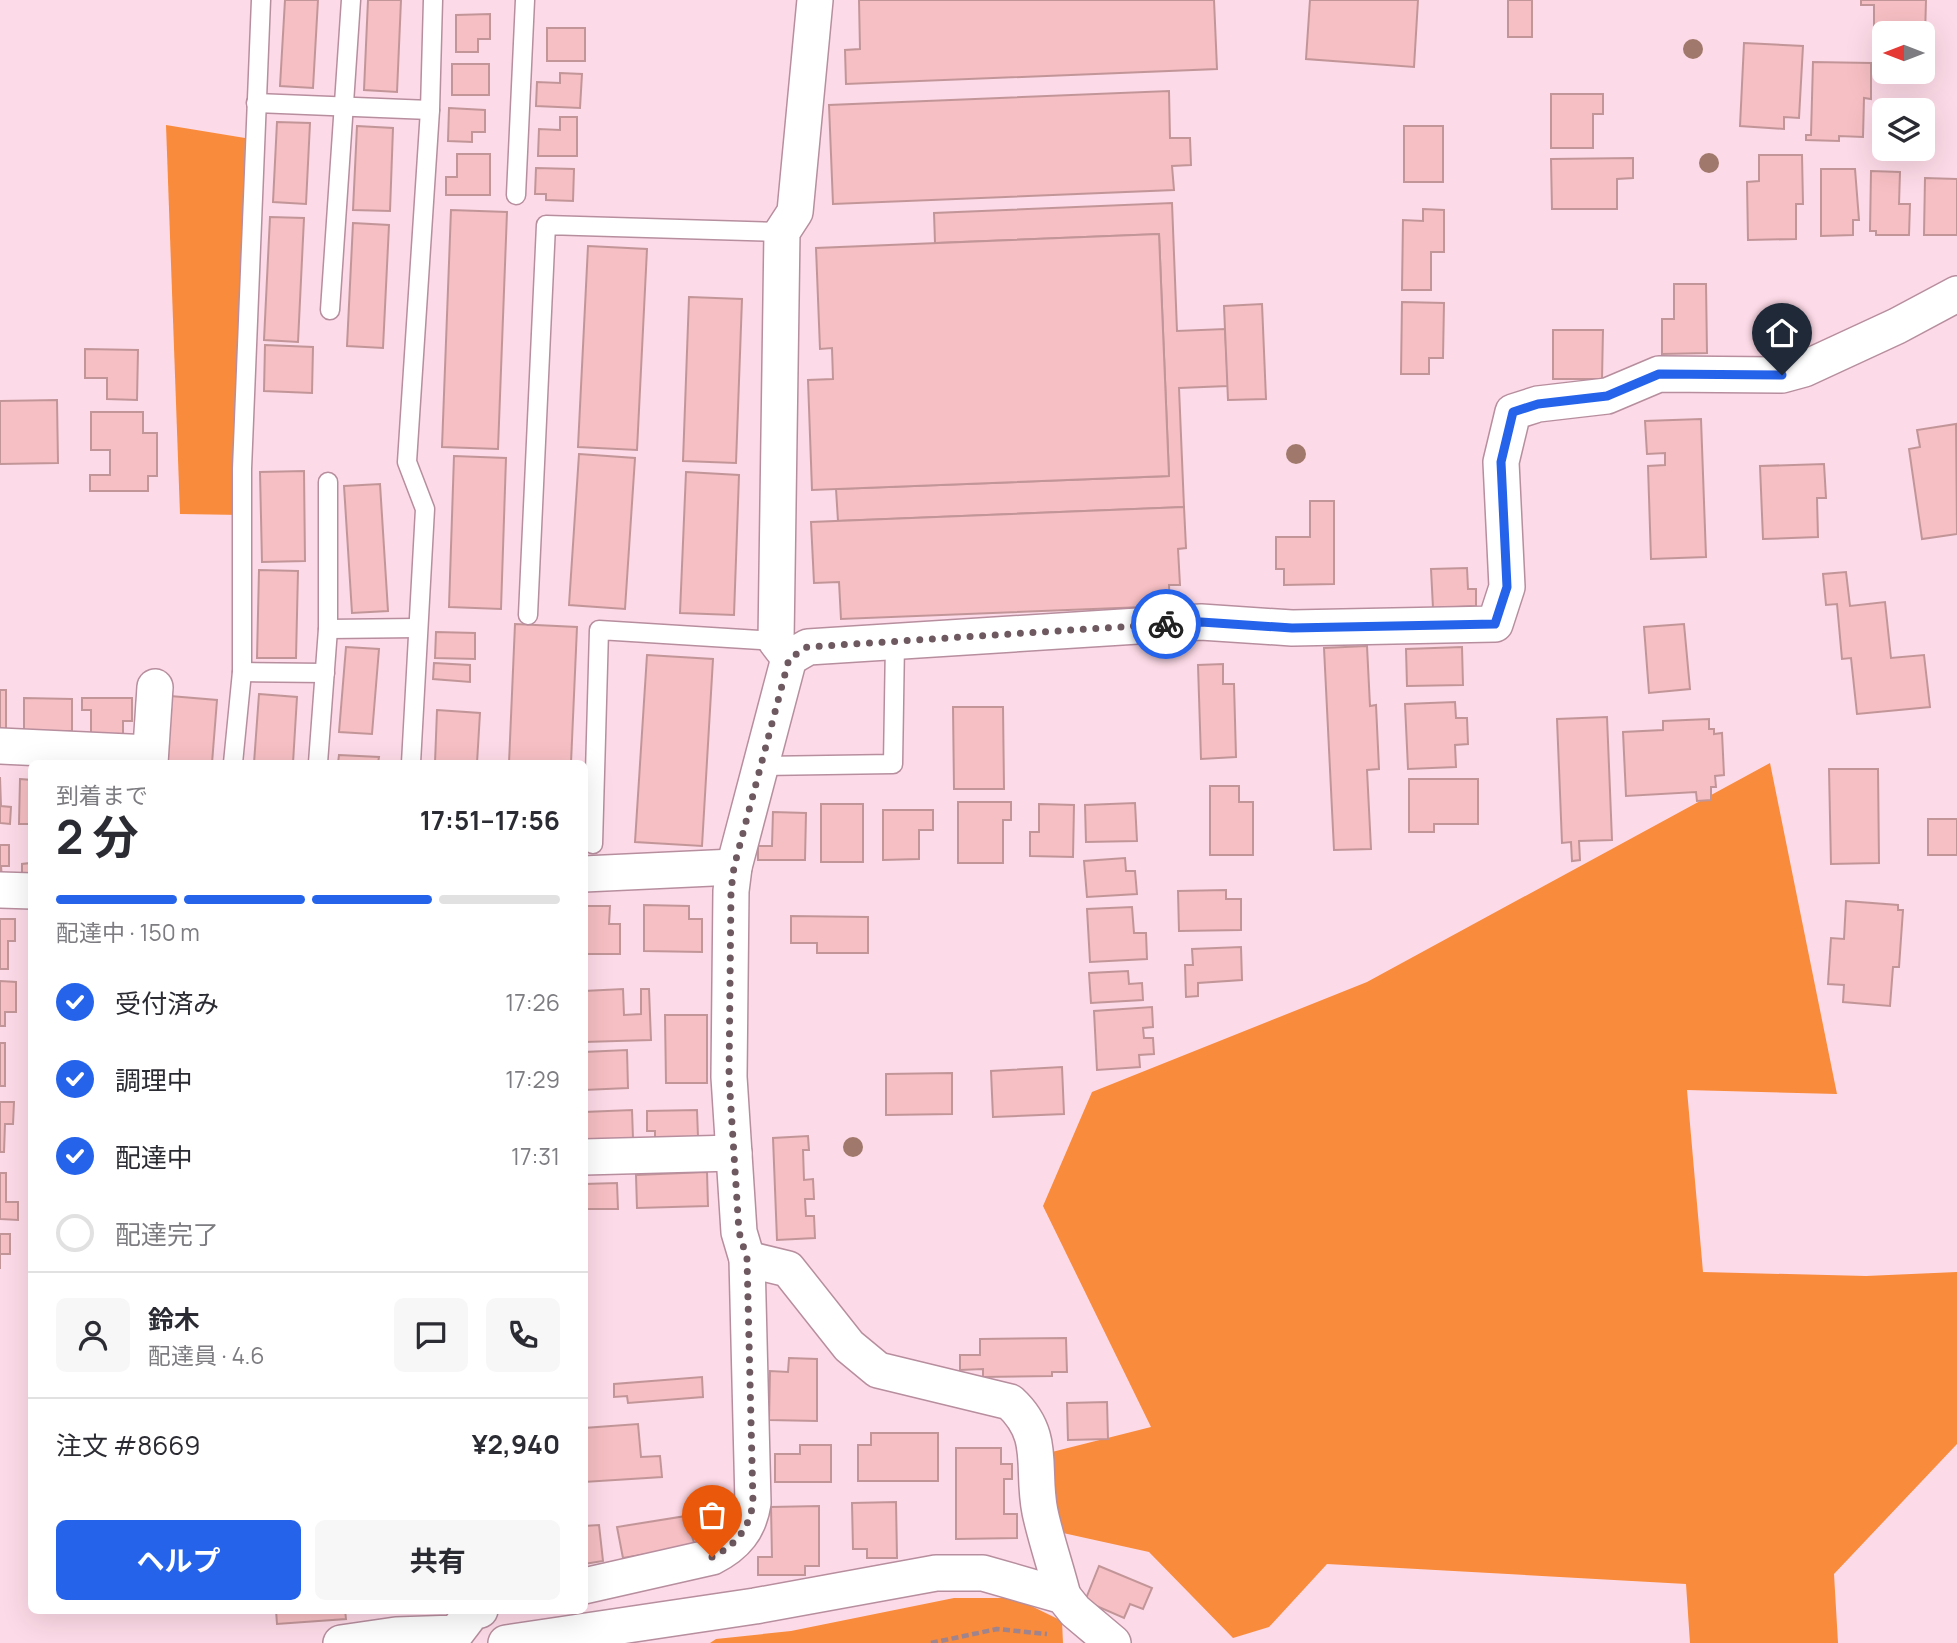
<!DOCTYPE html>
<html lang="ja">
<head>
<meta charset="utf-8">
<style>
	:root { --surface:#fff; --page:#f7f7f7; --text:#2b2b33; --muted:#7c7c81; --line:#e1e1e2; --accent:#2563eb }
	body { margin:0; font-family:Manrope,"Noto Sans JP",sans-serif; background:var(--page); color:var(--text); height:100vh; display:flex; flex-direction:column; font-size:26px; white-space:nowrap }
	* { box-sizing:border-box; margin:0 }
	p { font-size:23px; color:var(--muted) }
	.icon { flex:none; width:38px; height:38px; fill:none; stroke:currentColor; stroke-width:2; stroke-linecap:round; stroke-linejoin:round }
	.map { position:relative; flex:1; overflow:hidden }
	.drawer { position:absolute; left:28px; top:760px; width:560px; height:854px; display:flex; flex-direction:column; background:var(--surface); border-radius:10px; box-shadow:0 7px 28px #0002 }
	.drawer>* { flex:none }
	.needle { width:46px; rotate:270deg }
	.controls { position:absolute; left:1872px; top:21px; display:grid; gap:14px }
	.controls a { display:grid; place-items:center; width:63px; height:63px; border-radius:10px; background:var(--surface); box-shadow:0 7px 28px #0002; font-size:35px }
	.pin { position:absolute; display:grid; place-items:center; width:60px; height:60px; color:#fff; margin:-72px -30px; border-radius:50% 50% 50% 0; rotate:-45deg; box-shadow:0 0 7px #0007 }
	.pin .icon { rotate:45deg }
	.courier { position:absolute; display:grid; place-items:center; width:70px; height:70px; margin:-35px; border:5px solid #2563eb; border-radius:50%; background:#fff; color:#222; box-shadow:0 2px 9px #0007 }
	.headline em { font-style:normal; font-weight:700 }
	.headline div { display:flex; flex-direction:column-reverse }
	.headline { display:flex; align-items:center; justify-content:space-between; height:119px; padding:0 28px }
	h1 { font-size:46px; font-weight:700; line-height:52px }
	.bar { display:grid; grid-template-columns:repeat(4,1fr); gap:10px 7px; align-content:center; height:84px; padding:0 28px }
	.bar i { height:9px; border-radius:5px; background:var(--line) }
	.bar .selected { background:var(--accent) }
	.bar p { grid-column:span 4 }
	.line { display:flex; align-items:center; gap:18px; padding:0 28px; border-top:2px solid var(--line) }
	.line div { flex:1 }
	.round { display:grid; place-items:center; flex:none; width:74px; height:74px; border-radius:10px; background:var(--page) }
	ol { padding:0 28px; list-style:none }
	li { display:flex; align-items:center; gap:21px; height:77px }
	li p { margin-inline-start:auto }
	li .icon { padding:7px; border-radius:50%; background:var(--accent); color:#fff; stroke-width:4 }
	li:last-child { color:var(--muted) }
	li i { width:38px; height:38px; border:4px solid var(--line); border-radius:50% }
	.action { display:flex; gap:14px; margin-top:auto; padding:14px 28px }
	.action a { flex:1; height:80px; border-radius:10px; background:var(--accent); color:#fff; font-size:28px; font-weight:700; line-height:80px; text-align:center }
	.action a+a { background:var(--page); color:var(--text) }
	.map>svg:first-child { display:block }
	.forest { fill:#f88b3c }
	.building { fill:#f6bfc3; stroke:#c29699; stroke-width:2 }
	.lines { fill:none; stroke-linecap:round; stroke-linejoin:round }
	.service-casing { stroke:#b78e9e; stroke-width:21 }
	.minor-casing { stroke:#b78e9e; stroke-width:38 }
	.path { stroke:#9f848e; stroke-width:4.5; stroke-dasharray:7 3.5; stroke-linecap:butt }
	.service { stroke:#fff; stroke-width:18 }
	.minor { stroke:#fff; stroke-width:35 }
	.tree { fill:#a0796c }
	.done { stroke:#6f5961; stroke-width:7; stroke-dasharray:0 12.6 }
	.route { stroke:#2563eb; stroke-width:9 }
</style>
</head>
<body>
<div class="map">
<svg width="1957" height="1643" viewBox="0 0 1957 1643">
	<rect width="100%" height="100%" fill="#fddae7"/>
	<g class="forest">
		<path d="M166,125L245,138L242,515L180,514Z"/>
		<path d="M1770,763L1837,1094L1687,1090L1703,1272L1866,1276L1957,1272V1444L1834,1574L1838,1643H1690L1686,1584L1327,1564L1269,1627L1233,1638L1149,1552L1054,1531L1052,1452L1151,1427L1043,1206L1092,1092L1367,982Z"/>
		<path d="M954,1598H1015L1062,1621L1063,1643H710L716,1639L791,1631Z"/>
	</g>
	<g class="building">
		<path d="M285,0H318L313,88L280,86Z"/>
		<path d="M368,0H401L397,92L364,90Z"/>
		<path d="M859,0H1214L1217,69L846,84L845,50L860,49Z"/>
		<path d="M1310,0H1418L1414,67L1306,59Z"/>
		<rect x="1508" y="0" width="24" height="37"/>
		<path d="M1861,0H1926L1925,36L1923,33L1874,36V5H1861Z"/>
		<path d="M490,14V39H478V52H456V15Z"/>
		<rect x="547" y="28" width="38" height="33"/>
		<path d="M1744,43L1803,46L1799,118L1784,117V129L1740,126Z"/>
		<path d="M1813,62L1871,63V99L1864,98L1863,137L1839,136V141L1806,140V135H1811Z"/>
		<rect x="452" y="64" width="37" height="31"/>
		<path d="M560,73L582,74L580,108L536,106L537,82L560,83Z"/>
		<path d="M1169,91L1170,138H1190L1191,165L1172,166L1174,190L833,204L829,105Z"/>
		<path d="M1551,94H1603V114H1593V148H1551Z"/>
		<path d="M449,108L485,110V132H472V142L448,141Z"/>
		<path d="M560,117H577V156H538L539,129L560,130Z"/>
		<path d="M277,122L310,123L306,204L273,202Z"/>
		<path d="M357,126L393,128L390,211L353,210Z"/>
		<rect x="1404" y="126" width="39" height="56"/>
		<path d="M457,154H490V195H446V177H457Z"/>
		<path d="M1759,155H1802L1803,204H1796V239L1748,240L1747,182L1759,181Z"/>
		<path d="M1633,158V178L1617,179V209H1552L1551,159Z"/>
		<path d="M536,168L574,169L573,201L546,200V194H535Z"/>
		<path d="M1821,169H1855L1859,220H1853V235L1821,236Z"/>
		<path d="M1871,171L1900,172L1899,204H1910L1909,235H1876V231H1870Z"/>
		<path d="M1925,178L1957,179V235H1924Z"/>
		<path d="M1172,203L1177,331L1225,329L1228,386L1179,388L1184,507L838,521L836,489L1169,476L1159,234L935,243L934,213Z"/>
		<path d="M1423,209L1444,210V252H1431V290H1402L1403,220L1423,221Z"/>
		<path d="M451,210L507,212L498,449L442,447Z"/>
		<path d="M270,217L304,218L298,342L264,340Z"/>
		<path d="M353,223L389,225L383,348L347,346Z"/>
		<path d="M1159,234L1169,476L812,490L808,380L833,379L832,348L820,349L816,248Z"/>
		<path d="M588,246L647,249L637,450L578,447Z"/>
		<path d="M1674,284H1706L1707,353L1662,354V319H1674Z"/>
		<path d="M689,297L742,299L736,463L683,461Z"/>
		<path d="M1402,302L1444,303L1443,358H1429V374H1401Z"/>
		<path d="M1262,304L1266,399L1228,400L1224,306Z"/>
		<path d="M1553,330H1603L1602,379H1553Z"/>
		<path d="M265,345L313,347L312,393L264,391Z"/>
		<path d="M85,349L138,350L137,400L107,399V378H85Z"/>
		<path d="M57,400L58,463L0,464V401Z"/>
		<path d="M91,412H143V433H157V476H148V491H90V475H110V450H91Z"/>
		<path d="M1701,419L1706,557L1651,559L1648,466L1665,465V453L1647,454L1645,421Z"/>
		<path d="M1956,424L1957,534L1922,539L1909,449L1920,447L1917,430Z"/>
		<path d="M579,454L635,458L625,609L569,605Z"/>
		<path d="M454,456L506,458L501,609L449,607Z"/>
		<path d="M1824,464L1826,498H1817L1818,537L1763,539L1760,466Z"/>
		<path d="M304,471L305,561L262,562L260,472Z"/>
		<path d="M686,472L739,475L734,615L680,613Z"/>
		<path d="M380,484L388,611L352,613L344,486Z"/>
		<path d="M1310,501H1334V584L1284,585V569H1276V537H1310Z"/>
		<path d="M1184,507L1186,548L1178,549L1180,585H1169L1170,606L841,619L839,582L814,583L811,522Z"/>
		<path d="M1467,568L1468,589H1476V606L1433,608L1431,569Z"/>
		<path d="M259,570L298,571L296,658H257Z"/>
		<path d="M1846,572L1850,606L1885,602L1891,658L1924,655L1930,707L1857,714L1851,658L1842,659L1837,604L1826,605L1823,574Z"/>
		<path d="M515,624L577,627L571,763H509Z"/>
		<path d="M1684,624L1690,689L1649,693L1644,627Z"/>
		<path d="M436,632L475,633V659L435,658Z"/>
		<path d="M1367,646L1370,706L1376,705L1379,769L1367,770L1371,849L1334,850L1324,648Z"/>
		<path d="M346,647L379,649L372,734L339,732Z"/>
		<path d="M1462,647L1463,685L1407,686L1406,649Z"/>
		<path d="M647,655L713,659L702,846L635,842Z"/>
		<path d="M434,663L470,665V682L433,679Z"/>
		<path d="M1223,664V684H1234L1236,757L1201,759L1198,665Z"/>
		<rect x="0" y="690" width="6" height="40"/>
		<path d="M259,694L297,697L293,763H254Z"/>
		<path d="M170,696L217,700L212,763H163Z"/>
		<path d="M24,698L72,699V731H24Z"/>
		<path d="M82,698H132V721H123V735H91V710H82Z"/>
		<path d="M1455,702L1456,718H1467L1468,744L1455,745L1456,767L1408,769L1405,704Z"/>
		<path d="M953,707H1003L1004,789H954Z"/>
		<path d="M437,710L480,713L477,763H435Z"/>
		<path d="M1607,717L1612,840L1579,841L1580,860L1572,861L1571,842L1562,843L1557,719Z"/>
		<path d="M1709,719V729H1714V734L1722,733L1724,775L1715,776L1716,787H1711V800L1697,801L1696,792L1626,796L1623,732L1663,730V721Z"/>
		<path d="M339,755L379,757L378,763H338Z"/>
		<path d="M1829,769H1878L1879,863L1831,864Z"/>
		<path d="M0,777L1,806L11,807L10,824L0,823Z"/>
		<path d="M20,779L32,780V824H19Z"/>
		<path d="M1409,779H1478V824H1434V832H1409Z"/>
		<path d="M1210,786H1239V802H1253V855H1210Z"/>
		<path d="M958,802H1011V820H1003V863H958Z"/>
		<path d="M1135,803L1137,841L1086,842L1085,805Z"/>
		<rect x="821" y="804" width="42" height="58"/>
		<path d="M1039,804L1074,805L1073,857L1030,856V832H1039Z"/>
		<path d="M883,810H933V830H919V859L883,860Z"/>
		<path d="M773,812L806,813L805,860H758V846H772Z"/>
		<rect x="1928" y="819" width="29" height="36"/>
		<path d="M0,845H9V866H1L2,878H0Z"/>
		<path d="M30,846L32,873H22V864L30,863Z"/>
		<path d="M1125,858L1126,871H1135L1137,894L1087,897L1084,861Z"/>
		<path d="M1226,890V899H1241V930L1179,931L1178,891Z"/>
		<path d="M1846,901L1898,905V910H1903L1899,967H1893L1890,1006L1843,1002L1844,985L1828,984L1831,938L1844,939Z"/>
		<path d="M644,905L689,906V919H702V952L644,951Z"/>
		<path d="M584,906H610L609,924H620V954H584Z"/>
		<path d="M1132,907L1134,933H1146L1147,959L1090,962L1087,909Z"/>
		<path d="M791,916L868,917V953H817V943H791Z"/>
		<path d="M0,919H15V941H8V969H0Z"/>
		<path d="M1241,947L1242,980L1198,983V996L1186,997L1185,965H1193L1192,949Z"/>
		<path d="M1128,971L1129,984L1142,983L1143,1000L1091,1003L1089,973Z"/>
		<path d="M0,981L16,982V1012H5V1026H0Z"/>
		<path d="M623,989L624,1015L641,1014V989H649L651,1040L584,1042V991Z"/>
		<path d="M1152,1007L1153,1027L1143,1028L1144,1038H1153L1154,1054L1139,1055L1140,1067L1097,1070L1094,1011Z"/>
		<path d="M665,1015H707V1083H666Z"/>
		<rect x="0" y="1043" width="5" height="43"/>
		<path d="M627,1050L628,1088L584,1090V1052Z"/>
		<path d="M1062,1067L1064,1114L993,1117L991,1071Z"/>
		<path d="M952,1073V1114L886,1115V1074Z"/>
		<path d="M0,1102H14L13,1124H5L4,1152H0Z"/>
		<path d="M632,1110L633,1139L584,1141V1112Z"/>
		<path d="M697,1110L698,1137L655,1138V1131H647V1111Z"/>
		<path d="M808,1136L809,1150H803L804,1180L813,1179L814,1199H805L806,1216H814L815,1238L777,1240L773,1138Z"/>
		<path d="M707,1172L708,1206L637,1208L636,1175Z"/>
		<path d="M0,1173H6V1202H18V1220L0,1219Z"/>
		<path d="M617,1183L618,1209H584V1184Z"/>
		<path d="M0,1234H10V1254H0V1269Z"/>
		<path d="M1066,1338L1067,1372H1052V1376L983,1377V1369L960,1370V1355H980V1339Z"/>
		<path d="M789,1358L817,1359V1421L769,1420L770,1371L788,1372Z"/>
		<path d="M702,1377L703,1397L628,1403L627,1396L614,1397V1384Z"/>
		<path d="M1107,1402L1108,1439L1068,1440L1067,1403Z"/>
		<path d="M638,1424L641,1457L660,1456L662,1477L584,1482V1428Z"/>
		<path d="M871,1433H938V1481H858V1445H871Z"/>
		<path d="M800,1445H831V1482H775V1454H800Z"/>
		<path d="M956,1448H1001V1464H1012V1479H1004V1514H1017V1538L956,1539Z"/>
		<path d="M896,1502L897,1558H867V1549H853L852,1503Z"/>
		<path d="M819,1506V1566H805V1575H758V1557H772L771,1507Z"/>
		<path d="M686,1516L695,1546L623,1558L617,1527Z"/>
		<path d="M599,1525L603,1561L584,1564V1526Z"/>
		<path d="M1099,1566L1152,1588L1143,1609L1130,1604L1124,1618L1085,1601Z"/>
		<path d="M276,1610H345L346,1619L277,1624Z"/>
	</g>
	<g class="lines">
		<g class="service-casing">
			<g id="service">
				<path d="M256,103L430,110"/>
				<path d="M516,195L525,0"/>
				<path d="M330,310L351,0"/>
				<path d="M528,615L546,225L782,232"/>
				<path d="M328,629L418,628"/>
				<path d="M242,672L325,673"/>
				<path d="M233,763L242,672V469L261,0"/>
				<path d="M318,763L328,629V482"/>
				<path d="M411,763L425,509L407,462L430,110L433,0"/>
				<path d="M761,766L893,764L895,642"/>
				<path d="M593,844L599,630L776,641"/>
			</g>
		</g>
		<g class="minor-casing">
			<g id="minor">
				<path d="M789,658L808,647L1201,622L1292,628L1495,624L1507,587L1501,462L1513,412L1538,404L1607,396L1659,374L1782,375L1804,369L1897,326L1957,294"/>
				<path d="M0,746L150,753"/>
				<path d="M150,763L155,687"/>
				<path d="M584,874L734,867"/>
				<path d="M0,890L32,891"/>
				<path d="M584,1157L734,1153"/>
				<path d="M747,1259L788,1269L849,1346L878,1370L1010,1402C1047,1436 1031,1468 1040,1512C1046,1540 1056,1568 1063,1596"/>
				<path d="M584,1586L712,1557C736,1545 749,1529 753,1503L747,1259L739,1232L729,1077L731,891L734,867L789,658L776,641L782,232L795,212L815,0"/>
				<path d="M341,1643L396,1635L456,1633L472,1612L480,1610"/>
				<path d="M506,1643L755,1606L936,1573H983L1063,1596L1075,1611L1113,1643"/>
			</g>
		</g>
		<path class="path" d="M931,1643L997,1629L1047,1634"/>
		<use href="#service" class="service"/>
		<use href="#minor" class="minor"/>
	</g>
	<g class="tree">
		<circle cx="1693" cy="49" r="10"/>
		<circle cx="1709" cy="163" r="10"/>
		<circle cx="1296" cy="454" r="10"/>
		<circle cx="853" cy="1147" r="10"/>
	</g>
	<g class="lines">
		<path class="done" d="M712,1557C736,1545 749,1529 753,1503L747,1259L739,1232L729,1077L731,891L734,867L789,659L807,647L1166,624"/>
		<path class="route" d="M1166,624L1201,622L1292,628L1495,624L1507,587L1501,462L1513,412L1538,404L1607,396L1659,374L1782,375"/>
	</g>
</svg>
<div class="controls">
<a><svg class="needle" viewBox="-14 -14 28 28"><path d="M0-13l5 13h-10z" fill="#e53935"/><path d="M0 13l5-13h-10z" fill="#7c7c81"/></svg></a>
<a><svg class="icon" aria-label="layers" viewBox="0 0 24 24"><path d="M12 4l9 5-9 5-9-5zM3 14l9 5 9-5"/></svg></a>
</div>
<div class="pin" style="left:712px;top:1557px;background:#ea580c"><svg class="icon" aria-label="bag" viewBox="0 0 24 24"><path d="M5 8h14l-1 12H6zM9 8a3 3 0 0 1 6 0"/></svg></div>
<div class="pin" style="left:1782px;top:375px;background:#1f2937"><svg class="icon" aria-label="home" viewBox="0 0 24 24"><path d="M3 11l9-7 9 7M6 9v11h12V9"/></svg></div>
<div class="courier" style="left:1166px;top:624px"><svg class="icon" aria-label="bike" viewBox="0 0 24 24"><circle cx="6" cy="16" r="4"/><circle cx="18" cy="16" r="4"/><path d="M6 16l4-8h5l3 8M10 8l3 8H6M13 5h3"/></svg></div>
<section class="drawer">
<div class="headline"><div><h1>2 分</h1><p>到着まで</p></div><em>17:51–17:56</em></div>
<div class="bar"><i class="selected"></i><i class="selected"></i><i class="selected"></i><i></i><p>配達中 · 150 m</p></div>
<ol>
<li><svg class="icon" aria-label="check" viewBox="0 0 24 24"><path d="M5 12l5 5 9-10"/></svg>受付済み<p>17:26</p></li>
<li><svg class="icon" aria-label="check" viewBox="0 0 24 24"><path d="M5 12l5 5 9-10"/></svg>調理中<p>17:29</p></li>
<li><svg class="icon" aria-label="check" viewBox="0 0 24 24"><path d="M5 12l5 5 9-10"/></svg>配達中<p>17:31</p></li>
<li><i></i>配達完了</li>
</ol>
<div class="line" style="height:126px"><a class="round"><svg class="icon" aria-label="person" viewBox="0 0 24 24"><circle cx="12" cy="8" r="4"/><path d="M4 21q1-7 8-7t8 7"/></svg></a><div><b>鈴木</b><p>配達員 · 4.6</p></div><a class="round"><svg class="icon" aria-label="chat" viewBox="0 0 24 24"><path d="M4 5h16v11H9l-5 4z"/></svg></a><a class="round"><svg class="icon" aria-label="phone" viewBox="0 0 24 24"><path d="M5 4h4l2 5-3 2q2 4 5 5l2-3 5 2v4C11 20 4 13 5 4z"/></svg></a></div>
<div class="line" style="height:91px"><div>注文 #8669</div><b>¥2,940</b></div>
<div class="action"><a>ヘルプ</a><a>共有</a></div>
</section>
</div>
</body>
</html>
